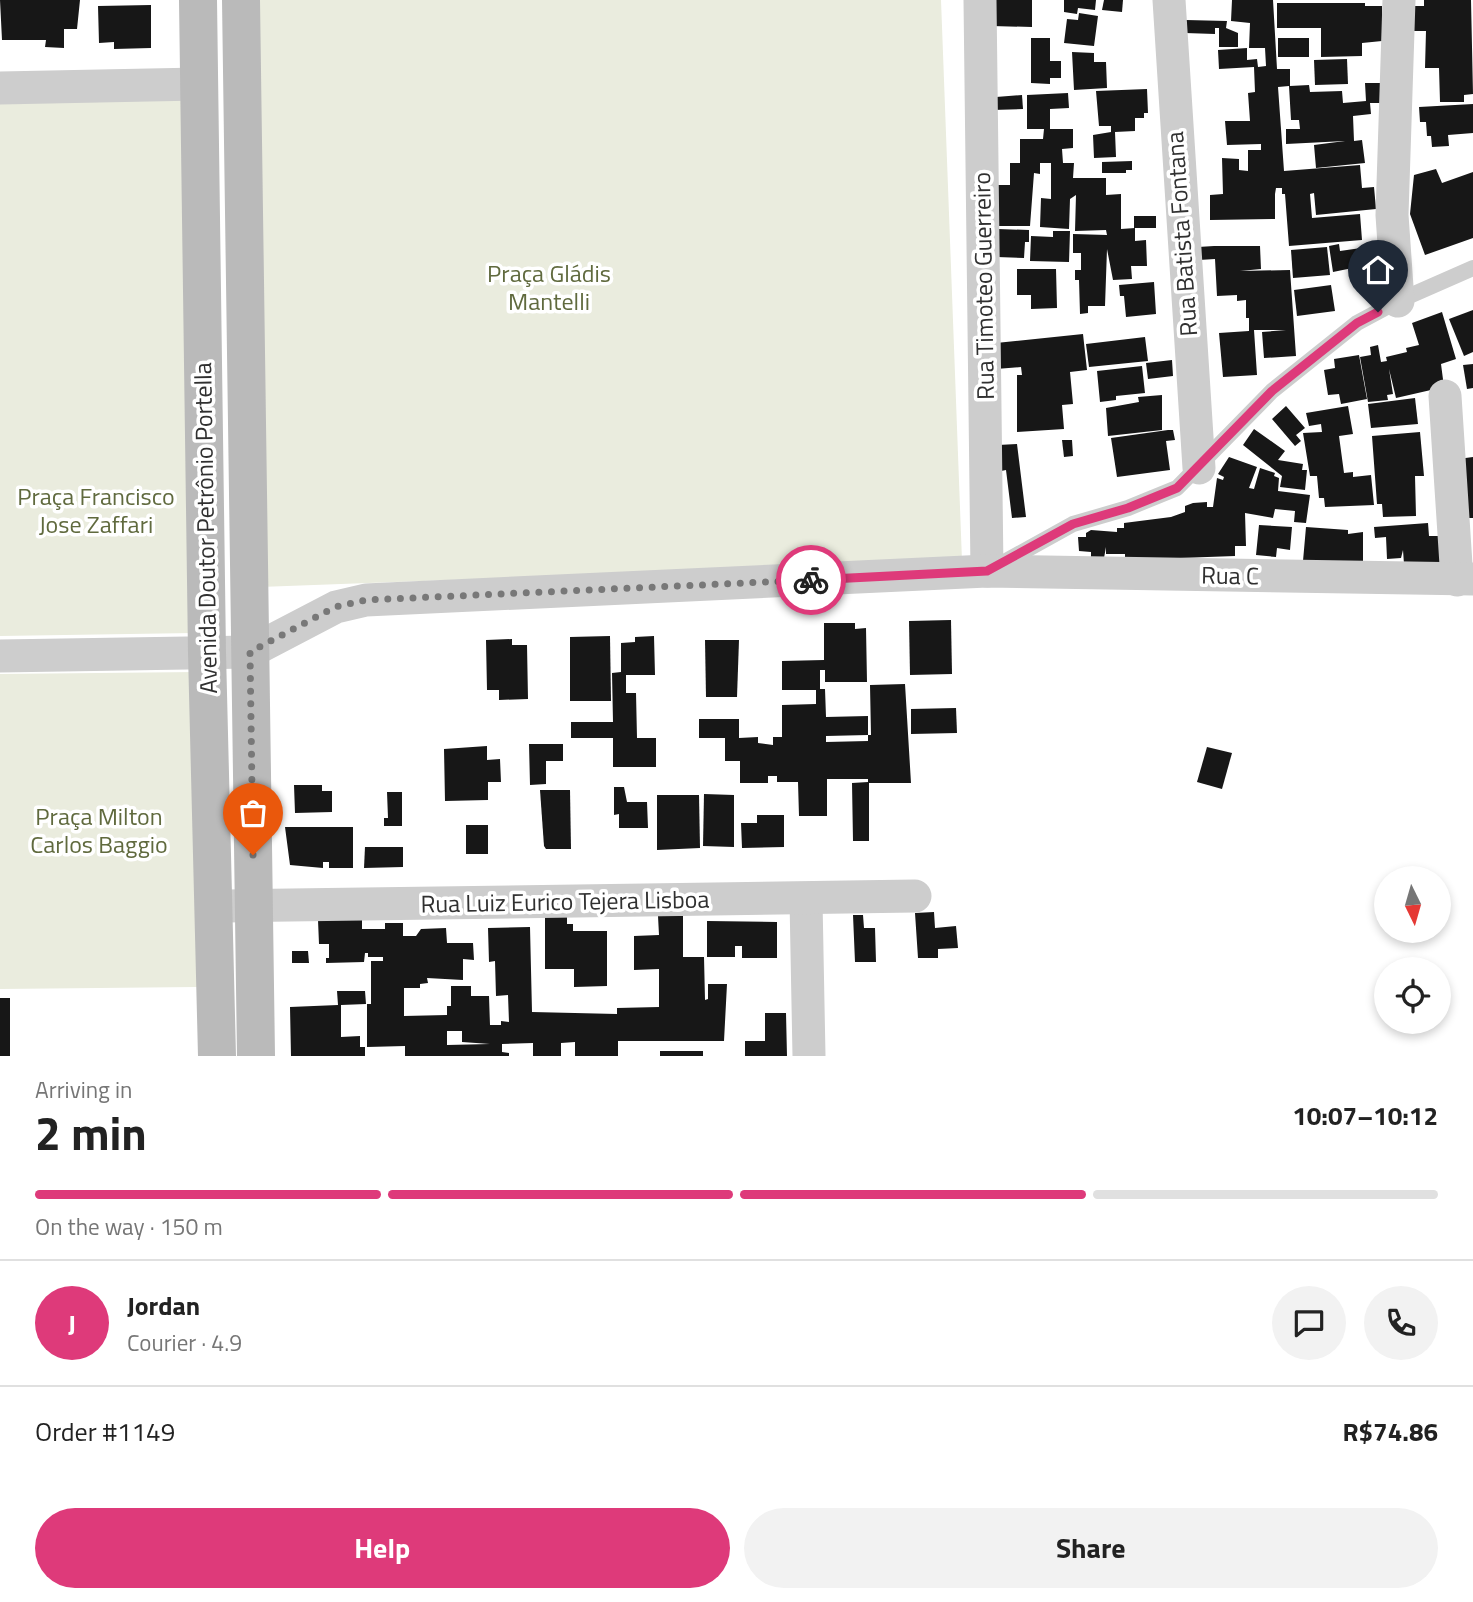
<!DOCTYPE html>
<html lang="en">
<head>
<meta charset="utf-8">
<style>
	:root { --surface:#fff; --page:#f2f2f2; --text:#222; --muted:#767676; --line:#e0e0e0; --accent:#de3a7a }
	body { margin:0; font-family:"Titillium Web",sans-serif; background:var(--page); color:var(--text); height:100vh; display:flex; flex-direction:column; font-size:26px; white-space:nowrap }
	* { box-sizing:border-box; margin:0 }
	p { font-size:23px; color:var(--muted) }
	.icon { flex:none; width:38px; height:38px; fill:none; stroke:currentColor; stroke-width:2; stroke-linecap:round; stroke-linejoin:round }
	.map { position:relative; height:1056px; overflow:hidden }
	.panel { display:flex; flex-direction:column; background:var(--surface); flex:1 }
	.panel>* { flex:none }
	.needle { width:46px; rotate:175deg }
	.tools { position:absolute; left:1374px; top:866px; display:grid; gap:14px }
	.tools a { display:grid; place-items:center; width:77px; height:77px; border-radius:50%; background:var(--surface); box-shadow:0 4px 10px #0003; font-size:35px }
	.pin { position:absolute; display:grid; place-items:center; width:60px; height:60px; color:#fff; margin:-72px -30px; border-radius:50% 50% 50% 0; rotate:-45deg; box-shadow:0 0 7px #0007 }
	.pin .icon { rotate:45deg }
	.courier { position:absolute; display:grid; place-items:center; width:70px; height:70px; margin:-35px; border:5px solid #de3a7a; border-radius:50%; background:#fff; color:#222; box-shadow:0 2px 9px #0007 }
	.summary em { font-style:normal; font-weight:700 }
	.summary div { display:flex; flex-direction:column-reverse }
	.summary { display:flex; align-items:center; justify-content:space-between; height:119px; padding:0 35px }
	h1 { font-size:46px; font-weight:700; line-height:52px }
	.bar { display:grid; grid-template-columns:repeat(4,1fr); gap:10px 7px; align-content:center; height:84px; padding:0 35px }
	.bar i { height:9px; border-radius:5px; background:var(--line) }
	.bar .active { background:var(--accent) }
	.bar p { grid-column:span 4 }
	.line { display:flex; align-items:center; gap:18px; padding:0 35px; border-top:2px solid var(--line) }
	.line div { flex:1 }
	.round { display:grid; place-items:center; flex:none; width:74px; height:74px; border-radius:37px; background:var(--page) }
	.action { display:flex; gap:14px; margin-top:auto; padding:14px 35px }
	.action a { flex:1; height:80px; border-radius:42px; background:var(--accent); color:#fff; font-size:28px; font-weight:700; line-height:80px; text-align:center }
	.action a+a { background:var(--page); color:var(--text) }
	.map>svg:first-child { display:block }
	.green { fill:#eaecde }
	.building { fill:#171717; fill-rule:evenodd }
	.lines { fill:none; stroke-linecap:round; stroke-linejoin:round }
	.lane { stroke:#cdcdcd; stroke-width:16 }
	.street { stroke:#cdcdcd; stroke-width:33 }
	.secondary { stroke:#bababa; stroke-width:38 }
	.done { stroke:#787878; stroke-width:7; stroke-dasharray:0 12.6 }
	.route { stroke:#de3a7a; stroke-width:9 }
	.labels { text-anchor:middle; stroke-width:7; stroke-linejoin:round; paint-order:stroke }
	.street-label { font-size:24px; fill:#303030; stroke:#fff }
	.park-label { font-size:24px; fill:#606a3e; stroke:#fff }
</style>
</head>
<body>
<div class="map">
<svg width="1473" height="1056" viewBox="0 0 1473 1056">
	<rect width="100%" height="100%" fill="#fff"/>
	<g class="green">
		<path d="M256,0H941L962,561L260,587Z"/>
		<path d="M186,100L194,633L0,636V103Z"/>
		<path d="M197,672V987L0,989V674Z"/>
	</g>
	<g class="building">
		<path d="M0,0H80L77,29H64V48L45,47L46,40H2Z"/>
		<path d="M992,0H1032V27L992,26Z"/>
		<path d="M1064,0H1096L1095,10L1078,8L1077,14L1064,12Z"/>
		<path d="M1104,0H1123L1122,12L1102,10Z"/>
		<path d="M1232,0H1273L1277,69H1290V86L1309,85L1310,92L1342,91L1343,103L1366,101L1365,83H1382V103H1370L1371,114L1353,116L1354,141L1362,140L1365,163L1316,168L1314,145L1345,141L1286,144V129H1300L1299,120H1291L1289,86L1278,87L1284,171L1360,165L1362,188L1374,187L1376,209L1316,215L1314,193L1310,194L1312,218L1360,214L1362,240L1289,246L1285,194H1282V188H1276L1275,194V219L1210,220V195L1223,194L1222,158L1239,159V170L1248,171V150H1261V144L1227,145L1225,121H1250L1248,93L1255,92L1254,67L1219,69L1218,50L1247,48V60L1257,59L1258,67L1266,66L1265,48H1249L1250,23L1231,21Z"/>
		<path d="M1424,0H1471L1473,94L1464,95V102H1440L1439,68H1425L1426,31H1414L1413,6H1424Z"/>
		<path d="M1277,3H1365V6H1382V41L1362,43V56L1321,57V28H1277Z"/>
		<path d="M151,5V48L114,49V42L99,43L98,6Z"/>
		<path d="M1079,13L1098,16L1094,46L1064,43L1067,19L1078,20Z"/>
		<path d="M1186,20L1227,21L1226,28L1238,33V47H1219V28H1215V34L1185,33Z"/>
		<path d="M1031,38H1050V61H1061V78H1050V84L1031,83Z"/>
		<rect x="1278" y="38" width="31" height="19"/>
		<path d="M1072,52L1094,53V62H1106L1107,88L1074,90Z"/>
		<path d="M1347,59L1348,84L1315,85L1314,60Z"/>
		<path d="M1147,89L1148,113H1144V118H1135V131L1115,132L1116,157L1094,158L1093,135L1111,132V126H1099L1096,91Z"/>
		<path d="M1068,93L1069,108L1050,109V129H1073V148L1062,149L1063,163H1074L1073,178H1106V195L1121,194V229L1135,228V241L1146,240L1147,266H1131L1132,279L1113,280L1107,249L1105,306H1088V313L1080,314L1079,280H1075V270H1081V253H1073V234L1107,235L1106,230L1075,231L1076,195L1070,199L1069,229L1040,227L1041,198L1051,199V163H1040V174L1034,173L1030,226H991L996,185H1010V163H1020V139H1043L1044,129H1027V95Z"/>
		<path d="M1022,95L1023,109L992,110L996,97Z"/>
		<path d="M1473,104V133L1448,135L1449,146L1432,147L1431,136H1427L1426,122H1420L1419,107Z"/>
		<path d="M1132,161V170H1126V173H1102V162Z"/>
		<path d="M1436,169L1442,183L1473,172V238L1425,255L1410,214L1414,175Z"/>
		<rect x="1134" y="216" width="22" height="12"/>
		<path d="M998,229L1029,230V242H1025L1024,258L997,257Z"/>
		<path d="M1053,231H1070L1069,262L1030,261L1031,236L1053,237Z"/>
		<path d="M1339,244L1340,251L1368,247L1372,264L1333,272L1329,246Z"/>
		<path d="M1214,246H1260L1261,269L1240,271L1290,270L1296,356L1264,358L1262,332L1286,330H1254L1257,375L1223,377L1219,333L1249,331V318H1246V300L1237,301V295L1217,296L1215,259L1199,260L1198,247Z"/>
		<path d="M1327,247L1330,275L1293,278L1291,250Z"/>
		<path d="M1017,269H1056L1057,308L1031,309V295H1017Z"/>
		<path d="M1154,282L1156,314L1126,317L1124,296H1120L1119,285Z"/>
		<path d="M1331,285L1335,311L1297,316L1294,290Z"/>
		<path d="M1473,310V352L1464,356L1449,319Z"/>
		<path d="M1442,312L1456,359L1441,364L1444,387L1396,398L1389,369L1393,394L1387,395L1388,400L1368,402L1360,357L1371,355L1370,347L1378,345L1381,362L1387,361L1386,357L1407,352L1406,348L1419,345L1412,323Z"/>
		<path d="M1083,334L1087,370L1070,372L1073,404L1062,405L1064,429L1017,432V375H1022L1021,367L996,369V343Z"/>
		<path d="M1145,337L1148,361L1089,367L1086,344Z"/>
		<path d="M1359,355L1367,399L1341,404L1339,394L1328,395L1324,370L1335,368L1334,359Z"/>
		<path d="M1172,360L1173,376L1148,379L1146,363Z"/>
		<path d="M1473,364V388L1467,389L1463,365Z"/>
		<path d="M1142,366L1145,393L1116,396V400L1100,402L1097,371Z"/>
		<path d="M1162,395V430L1108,436L1106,408L1139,402L1138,397Z"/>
		<path d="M1415,398L1418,424L1371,428L1368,404Z"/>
		<path d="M1286,406L1305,428L1296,435L1301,441L1295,446L1272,419Z"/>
		<path d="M1348,406L1353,434L1339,436L1344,473L1353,472V477L1371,475L1374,505L1325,507L1324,498H1319L1317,476H1310L1303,433L1322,432L1321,424L1309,426L1306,413Z"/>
		<path d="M1254,429L1285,451L1278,460L1303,464L1302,470H1307L1305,490L1280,487L1282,476L1243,445Z"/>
		<path d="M1168,430H1173L1175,440L1166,441L1170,470L1117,477L1111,438Z"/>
		<path d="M1420,432L1424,476H1415L1416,516L1383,517L1382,504H1377L1372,436Z"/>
		<path d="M1062,440H1072L1073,456L1064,457Z"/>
		<path d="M1017,444L1026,517L1012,518L1006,470L1001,471L998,445Z"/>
		<path d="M1229,457L1257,467L1249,488L1254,489L1260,468L1275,473L1274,476L1279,478L1278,491L1310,495L1306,523L1294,522L1295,511L1275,509L1273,518L1245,513L1246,546H1235V556L1125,560V554H1106V547L1104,558H1091V552L1079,551L1078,537H1086V533L1091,530L1117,532V528H1124V523L1171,517L1185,512V506L1193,503L1207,502V507H1213L1217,478L1223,480L1224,477L1218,474Z"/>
		<path d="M1473,457V518H1466L1458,459Z"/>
		<path d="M1428,523L1429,536H1441L1444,563L1404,564L1403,550L1401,558L1387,559L1386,537L1375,538L1374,527Z"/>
		<path d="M1259,525L1292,527L1290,550L1277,548L1276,557L1256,555Z"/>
		<path d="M1306,527L1348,530V534L1363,532V564L1303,561Z"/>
		<path d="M951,620L952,674L910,675L909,621Z"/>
		<path d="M824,623H855V629L866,628L867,682H825V670H820V689H825L826,717L868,716V735H871L870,685L905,684L911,783H869V841H853L852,783L868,782V779H827V816H799L798,782H777V776H768V783H740V761H725V738H699V719H739V738L758,737V743L773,745V737H782V705L816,704V690H782V661L824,660ZM868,735V741L826,742V736Z"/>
		<path d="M610,636L611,701H570V637Z"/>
		<path d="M654,636L655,675H626V693H636L637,738H656V767H613V738H571V722H613L612,673L621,672V643L635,642V637Z"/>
		<path d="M512,639V645H527L528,699L499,700V690H487L486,640Z"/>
		<path d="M705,640H739L737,697H706Z"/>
		<path d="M956,708L957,733L911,734V709Z"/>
		<path d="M529,744H563V761H546V784L530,785Z"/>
		<path d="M487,746V760L500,759L501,782H488V800L445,801L444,749Z"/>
		<path d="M1207,747L1232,753L1222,789L1197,782Z"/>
		<path d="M294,785H322V791H332V812L295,813Z"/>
		<path d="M614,787H624L627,802H647L648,828H619V814L614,815Z"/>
		<path d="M540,790H570L571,849H546L544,846Z"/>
		<path d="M387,792H402V826H384V818H388Z"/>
		<path d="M704,794L734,795V847L703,846Z"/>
		<path d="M657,795H699L700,848L657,850Z"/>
		<path d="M757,815H784V847L742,848L741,823H757Z"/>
		<rect x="466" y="825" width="22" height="29"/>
		<path d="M285,827H353V868H329V862H323V868L290,865Z"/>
		<path d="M365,847H403V867L364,868Z"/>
		<path d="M934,912L935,928L956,926L958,948L938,949V958H918L915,913Z"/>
		<path d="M853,915H863L864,928H875L876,962H855Z"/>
		<path d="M658,916H683V957H704L705,1000L708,999V984H727L724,1041H618V1056H575V1042L561,1043V1056H533V1043L502,1044V1052L509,1053V1056H405V1046L367,1047V1004H371V961H383V957H368V953H365L364,962L326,963V958H329V944H319L318,920L362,919V929H385V923H403V936H416L421,929L446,928L447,943H473L474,960L463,959V980L427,978L428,983L420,984V988H404V1016L447,1015V1006H451V986H471V996H489L490,1025H501V1021L509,1022L508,995L496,996L495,961L489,962L488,928L530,927L532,1012L617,1014V1008L659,1007V969L634,970V936L659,935ZM447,1031H462V1042L490,1044L447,1045Z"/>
		<path d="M545,917H567V924H573V931H607V986L574,987V969H545Z"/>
		<path d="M707,921L777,922V958H742V946H735V957H707Z"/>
		<path d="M292,951H308L309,963H292Z"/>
		<path d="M337,991H365L366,1004L341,1005V1037L360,1036V1047H365V1056H291L290,1007L338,1005Z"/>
		<rect x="0" y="998" width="10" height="58"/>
		<path d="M765,1013H786L787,1056H745V1041H765Z"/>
		<rect x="660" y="1051" width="43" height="5"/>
	</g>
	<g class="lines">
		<path class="lane" d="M999,565L1073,524L1128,508L1177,488L1272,391L1357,323L1398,301L1473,268"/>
		<g class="street">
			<path d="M980,0L987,571"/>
			<path d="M1169,0L1199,468"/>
			<path d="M0,88L199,84"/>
			<path d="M1398,301L1392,215L1399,0"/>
			<path d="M1445,396L1457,580"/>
			<path d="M0,656L250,652L336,607L366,600L987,571L1473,579"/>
			<path d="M806,900L809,1056"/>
			<path d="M227,906L915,896"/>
		</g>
		<g class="secondary">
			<path d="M198,0L207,653L217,1056"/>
			<path d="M241,0L256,1056"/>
		</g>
	</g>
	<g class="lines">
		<path class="done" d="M253,855L250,652L335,607L366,600L811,580"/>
		<path class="route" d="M811,580L987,571L1073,524L1128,508L1177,488L1272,391L1357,323L1378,312"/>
	</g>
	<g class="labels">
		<g class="street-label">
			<text transform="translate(1182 234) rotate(-94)" y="8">Rua Batista Fontana</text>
			<text transform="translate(984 286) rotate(-91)" y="8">Rua Timoteo Guerreiro</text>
			<text transform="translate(206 528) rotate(-91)" y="8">Avenida Doutor Petrônio Portella</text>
			<text transform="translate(1230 576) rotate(1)" y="8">Rua C</text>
			<text transform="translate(565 902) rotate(-1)" y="8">Rua Luiz Eurico Tejera Lisboa</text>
		</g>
		<g class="park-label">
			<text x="549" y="282">Praça Gládis<tspan x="549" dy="28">Mantelli</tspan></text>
			<text x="96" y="505">Praça Francisco<tspan x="96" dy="28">Jose Zaffari</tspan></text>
			<text x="99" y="825">Praça Milton<tspan x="99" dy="28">Carlos Baggio</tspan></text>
		</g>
	</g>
</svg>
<div class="tools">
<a><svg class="needle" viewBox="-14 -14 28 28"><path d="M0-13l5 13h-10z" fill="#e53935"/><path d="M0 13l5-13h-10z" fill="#767676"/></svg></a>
<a><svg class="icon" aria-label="locate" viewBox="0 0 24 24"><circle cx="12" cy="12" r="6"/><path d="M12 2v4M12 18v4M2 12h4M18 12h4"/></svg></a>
</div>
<div class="pin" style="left:253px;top:855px;background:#ea580c"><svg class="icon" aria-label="bag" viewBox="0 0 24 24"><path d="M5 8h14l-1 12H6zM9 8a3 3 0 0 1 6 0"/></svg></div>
<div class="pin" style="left:1378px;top:312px;background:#1f2937"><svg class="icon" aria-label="home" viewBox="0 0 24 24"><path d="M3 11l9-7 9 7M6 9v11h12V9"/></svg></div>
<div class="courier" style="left:811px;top:580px"><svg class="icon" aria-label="bike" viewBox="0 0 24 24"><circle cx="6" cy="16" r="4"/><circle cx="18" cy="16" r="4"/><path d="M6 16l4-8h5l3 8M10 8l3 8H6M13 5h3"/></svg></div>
</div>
<section class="panel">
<div class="summary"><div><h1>2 min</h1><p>Arriving in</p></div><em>10:07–10:12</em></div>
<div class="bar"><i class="active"></i><i class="active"></i><i class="active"></i><i></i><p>On the way · 150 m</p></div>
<div class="line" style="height:126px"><b class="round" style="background:var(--accent);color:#fff">J</b><div><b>Jordan</b><p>Courier · 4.9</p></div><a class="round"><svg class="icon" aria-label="chat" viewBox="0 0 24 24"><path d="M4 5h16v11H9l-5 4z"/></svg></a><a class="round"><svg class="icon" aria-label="phone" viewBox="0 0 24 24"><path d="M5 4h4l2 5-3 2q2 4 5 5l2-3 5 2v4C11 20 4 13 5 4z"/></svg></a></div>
<div class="line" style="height:91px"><div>Order #1149</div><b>R$74.86</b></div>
<div class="action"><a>Help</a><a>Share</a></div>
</section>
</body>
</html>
